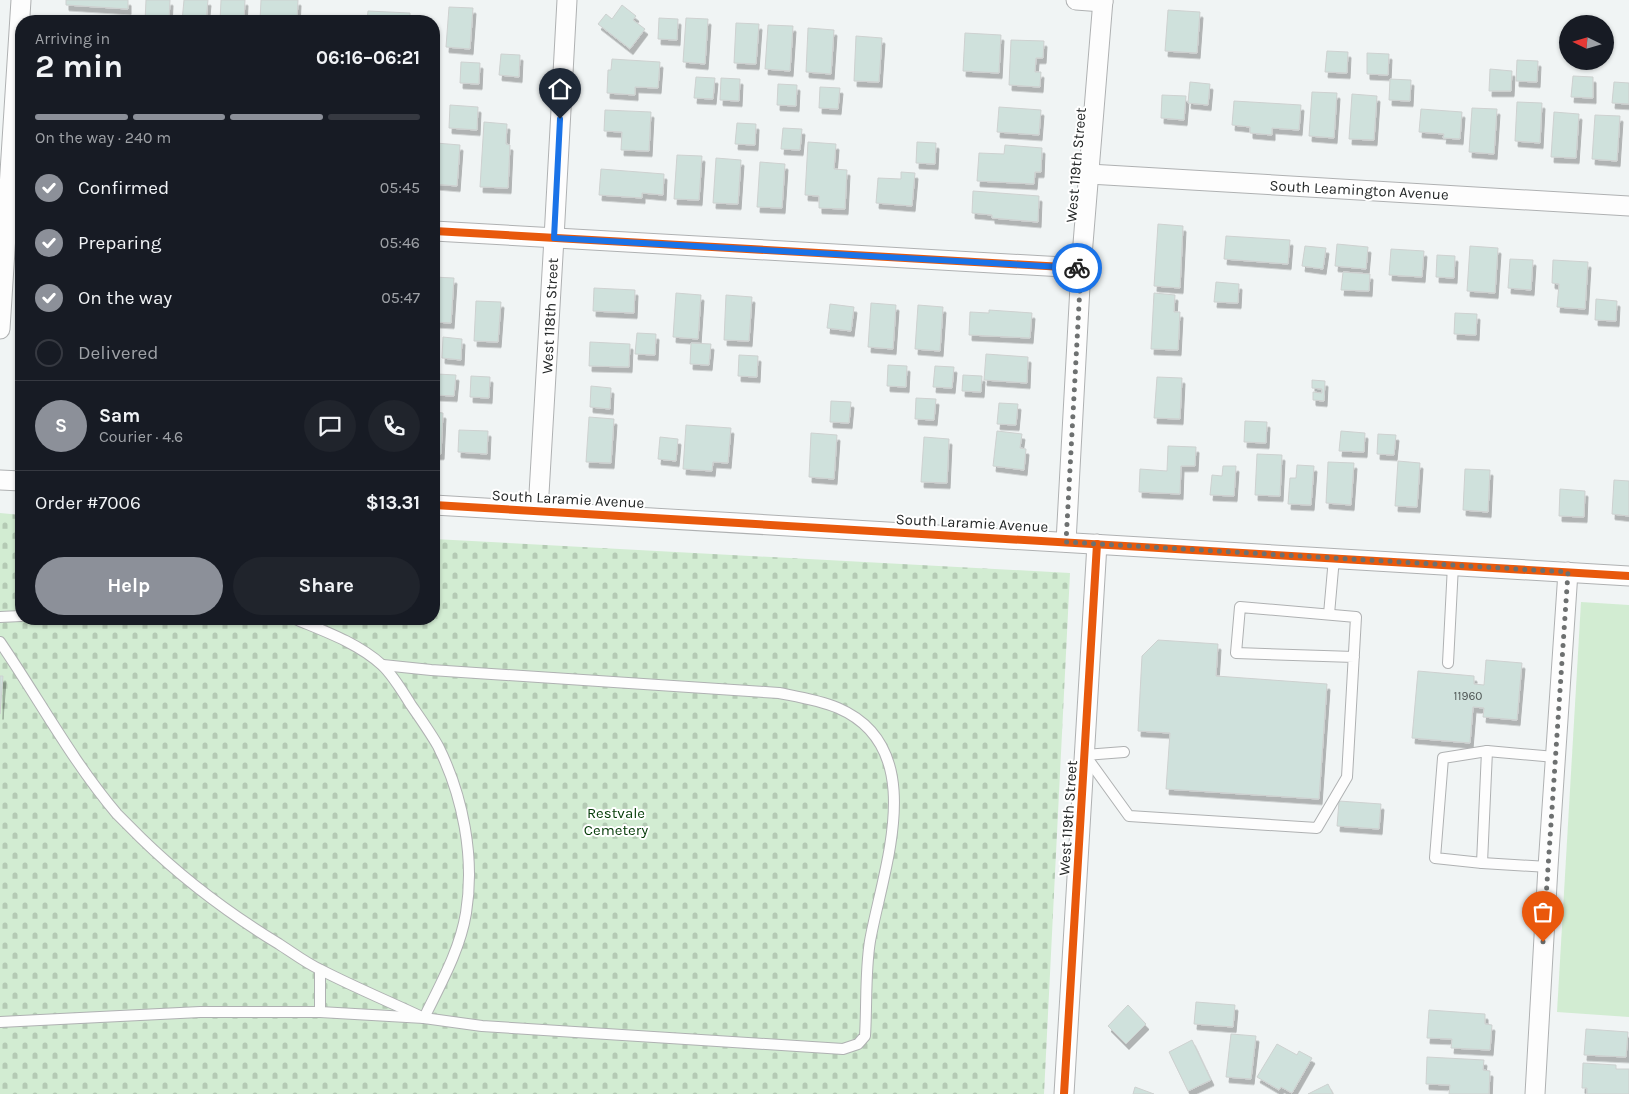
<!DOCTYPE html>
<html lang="en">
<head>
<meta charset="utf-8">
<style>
	:root { --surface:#171b24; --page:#20242c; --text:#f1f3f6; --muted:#9ea1a6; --line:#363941; --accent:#8c9099 }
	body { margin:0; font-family:Karla,sans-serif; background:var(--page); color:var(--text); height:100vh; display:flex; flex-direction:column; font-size:19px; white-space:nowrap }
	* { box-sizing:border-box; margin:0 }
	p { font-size:16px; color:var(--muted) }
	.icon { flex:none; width:28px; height:28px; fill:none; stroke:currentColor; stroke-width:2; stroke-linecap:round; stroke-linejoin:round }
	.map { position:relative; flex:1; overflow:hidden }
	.side { position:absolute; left:15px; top:15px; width:425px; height:610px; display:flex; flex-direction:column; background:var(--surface); border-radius:20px; box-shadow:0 1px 4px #0004 }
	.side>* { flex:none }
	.needle { width:32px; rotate:275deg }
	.buttons { position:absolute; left:1559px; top:15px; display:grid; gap:10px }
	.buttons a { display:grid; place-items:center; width:55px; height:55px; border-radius:50%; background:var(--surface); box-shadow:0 1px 4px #0004; font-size:25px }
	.pin { position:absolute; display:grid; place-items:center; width:42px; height:42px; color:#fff; margin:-51px -21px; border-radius:50% 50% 50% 0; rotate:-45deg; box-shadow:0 0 5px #0007 }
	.pin .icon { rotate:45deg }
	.courier { position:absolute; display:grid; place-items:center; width:50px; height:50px; margin:-25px; border:4px solid #1a73e8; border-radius:50%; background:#fff; color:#222; box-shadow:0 1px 6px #0007 }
	.headline em { font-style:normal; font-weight:700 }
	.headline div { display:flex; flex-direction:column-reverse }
	.headline { display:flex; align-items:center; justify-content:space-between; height:85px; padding:0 20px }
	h1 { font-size:32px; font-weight:700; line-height:38px }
	.bar { display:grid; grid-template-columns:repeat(4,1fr); gap:8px 5px; align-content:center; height:60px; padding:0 20px }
	.bar i { height:6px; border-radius:4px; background:var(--line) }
	.bar .on { background:var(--accent) }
	.bar p { grid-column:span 4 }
	.line { display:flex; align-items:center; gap:12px; padding:0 20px; border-top:1px solid var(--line) }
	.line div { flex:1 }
	.round { display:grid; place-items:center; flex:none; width:52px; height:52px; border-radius:26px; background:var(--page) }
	ol { padding:0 20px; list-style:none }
	li { display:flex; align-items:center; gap:15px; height:55px }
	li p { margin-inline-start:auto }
	li .icon { padding:5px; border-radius:50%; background:var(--accent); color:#fff; stroke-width:4 }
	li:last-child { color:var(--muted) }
	li i { width:28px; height:28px; border:2px solid var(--line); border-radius:50% }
	.action { display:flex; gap:10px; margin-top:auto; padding:10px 20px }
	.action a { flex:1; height:58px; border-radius:30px; background:var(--accent); color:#fff; font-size:20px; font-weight:700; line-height:58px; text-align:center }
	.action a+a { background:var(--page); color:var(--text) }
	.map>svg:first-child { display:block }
	.cemetery { fill:url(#cemetery-stones) }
	.park { fill:#d2ecd2 }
	.building { fill:#cfe1dc; stroke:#ced1d0; filter:url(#shadow) }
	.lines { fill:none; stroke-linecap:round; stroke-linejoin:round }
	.service-casing { stroke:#afb1b2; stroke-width:12 }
	.minor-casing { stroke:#afb1b2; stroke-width:21 }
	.service { stroke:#fdfdfd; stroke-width:10 }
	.minor { stroke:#fdfdfd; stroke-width:19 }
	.cycleway-casing { stroke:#fff; stroke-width:11 }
	.cycleway { stroke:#e8590c; stroke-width:8 }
	.done { stroke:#6d7070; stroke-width:5; stroke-dasharray:0 9 }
	.route { stroke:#1a73e8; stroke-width:6 }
	.labels { text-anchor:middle; stroke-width:4; stroke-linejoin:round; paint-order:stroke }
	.number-label { font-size:12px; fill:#505756 }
	.street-label { font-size:15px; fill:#262929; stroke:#fff }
	.park-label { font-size:15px; fill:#043b07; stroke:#fff }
</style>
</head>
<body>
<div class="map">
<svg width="1629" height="1094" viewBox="0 0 1629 1094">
	<defs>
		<pattern id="cemetery-stones" width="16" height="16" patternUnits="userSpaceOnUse" patternTransform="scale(1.25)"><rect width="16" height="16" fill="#d2ecd2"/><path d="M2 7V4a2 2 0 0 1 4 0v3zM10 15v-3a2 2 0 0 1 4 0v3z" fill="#b4cab4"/></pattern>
		<filter id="shadow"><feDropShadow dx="3" dy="5.5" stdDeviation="0" flood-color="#0004"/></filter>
	</defs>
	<rect width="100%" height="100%" fill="#f0f4f4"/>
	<path class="cemetery" d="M0,513L21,515V619H434V539L1070,573L1044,1094H0Z"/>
	<path class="park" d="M1581,602L1629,605V1017L1557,1012Z"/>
	<g class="building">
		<path d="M66,0H128V9L66,5Z"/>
		<path d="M146,0H170L169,21H145Z"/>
		<path d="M184,0H208L206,21H182Z"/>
		<path d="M221,0H245L244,21H220Z"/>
		<path d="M261,0H298L297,21L260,20Z"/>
		<path d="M622,5L636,16L633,20L645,29L630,49L598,24L606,14L612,19Z"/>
		<path d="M449,7L473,8L470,49L446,47Z"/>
		<path d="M1168,10L1200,12L1197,53L1165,51Z"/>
		<path d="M368,11L410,13V21H367Z"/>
		<path d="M659,18L678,19L677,40L658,39Z"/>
		<path d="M686,18L708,19L705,64L683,62Z"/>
		<path d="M412,19L431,20V21H412Z"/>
		<path d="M736,23L759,24L756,64L734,63Z"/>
		<path d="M768,25L793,26L790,71L765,69Z"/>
		<path d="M808,28L834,30L831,74L806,72Z"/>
		<path d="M965,33L1001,35L999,73L963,71Z"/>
		<path d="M856,36L882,38L879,82L854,81Z"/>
		<path d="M1011,40L1044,41L1043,58H1036L1035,72H1041L1040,87L1009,85Z"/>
		<path d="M1327,51L1348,52L1347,73L1325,72Z"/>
		<path d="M1367,53L1389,54L1388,75L1367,74Z"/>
		<path d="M501,54L520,55L519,77L499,75Z"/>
		<path d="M612,59L660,62L658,88L635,87V95L607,93L608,70H611Z"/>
		<path d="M1517,60L1538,61L1537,82L1516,81Z"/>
		<path d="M461,62L480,63L479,84L460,83Z"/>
		<path d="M1490,69L1512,71L1511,91H1489Z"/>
		<path d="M1573,76L1593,77V98L1571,97Z"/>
		<path d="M696,77L715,78L713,99L694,98Z"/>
		<path d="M721,78L740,79L739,101L720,100Z"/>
		<path d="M1390,79L1411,80L1410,101L1389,100Z"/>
		<path d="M1190,82L1210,84L1208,105L1188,103Z"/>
		<path d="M1614,82L1629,83V104L1612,103Z"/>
		<path d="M778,84L797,85L796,106L777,105Z"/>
		<path d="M820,87L840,88L838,109L819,108Z"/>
		<path d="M1312,92L1337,93L1334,138L1309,136Z"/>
		<path d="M1352,94L1377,96L1374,140L1349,139Z"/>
		<path d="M1162,95L1186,96L1184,120L1161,118Z"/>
		<path d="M1234,101L1301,105L1299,130L1272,128V135L1250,133V127L1232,125Z"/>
		<path d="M1517,102L1542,103L1540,143L1515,141Z"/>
		<path d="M450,105L478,107L477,130L449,128Z"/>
		<path d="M999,107L1041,110L1039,135L997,132Z"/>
		<path d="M1472,108L1497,109L1494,154L1469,152Z"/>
		<path d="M1421,109L1462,112L1460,139L1443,138L1444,134L1419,132Z"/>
		<path d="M605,110L651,112L649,151L621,150L622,132L604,131Z"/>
		<path d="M1554,112L1579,114L1576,158L1551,157Z"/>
		<path d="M1595,115L1620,116L1617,161L1592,159Z"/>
		<path d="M484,122L507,124L506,144L510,145L508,188L480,187Z"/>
		<path d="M737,123L756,124L755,145L735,144Z"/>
		<path d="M783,128L802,129L800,150L781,149Z"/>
		<path d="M808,142L836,144L834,169L847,170L845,209L819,208V196L805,195Z"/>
		<path d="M917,142L936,143L935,164L916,163Z"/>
		<path d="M436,143L460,145L457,186L434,184Z"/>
		<path d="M1005,145L1042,148L1041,172H1035L1034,184L977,181L979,153L1004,154Z"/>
		<path d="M677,155L702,156L699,200L674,199Z"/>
		<path d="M716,158L741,160L738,204L713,203Z"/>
		<path d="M760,162L785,164L782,208L757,207Z"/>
		<path d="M601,169L664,174L663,195L642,193V198L599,195Z"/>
		<path d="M901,172L915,173L912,206L876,203L878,178L901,179Z"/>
		<path d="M973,191L1039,196L1038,222L992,218V215L972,213Z"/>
		<path d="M1158,224L1183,226L1180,288L1154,286Z"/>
		<path d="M1226,236L1290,240L1288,264L1224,259Z"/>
		<path d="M1337,244L1368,247L1366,269L1335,266Z"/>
		<path d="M1305,246L1326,248L1323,269L1302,266Z"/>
		<path d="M1470,246L1498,248L1495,293L1467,291Z"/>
		<path d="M1391,249L1424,251L1422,277L1389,275Z"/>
		<path d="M1437,255L1455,256L1454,278L1436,277Z"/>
		<path d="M1510,259L1533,260L1531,290L1508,288Z"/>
		<path d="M1553,260L1588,262L1585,309L1557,307L1559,284L1552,283Z"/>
		<path d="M1343,272L1370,274L1369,291L1341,290Z"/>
		<path d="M434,277L454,278L451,323L434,322Z"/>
		<path d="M1216,282L1239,284L1238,303L1214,302Z"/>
		<path d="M594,288L635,290L634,313L593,311Z"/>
		<path d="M676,293L701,295L698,339L673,337Z"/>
		<path d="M1154,293L1175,295L1174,312H1180L1178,350L1151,349Z"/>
		<path d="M726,295L752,297L749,341L724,340Z"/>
		<path d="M1596,299L1617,301L1616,321L1595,320Z"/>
		<path d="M476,301L501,302L498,342L474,341Z"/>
		<path d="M871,303L896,305L893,349L868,347Z"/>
		<path d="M830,304L854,307L851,331L827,328Z"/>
		<path d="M918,305L943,307L940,351L915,349Z"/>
		<path d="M989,310L1032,313L1030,338L969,335L970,312L989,313Z"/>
		<path d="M1455,313L1477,314L1476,335L1454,334Z"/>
		<path d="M637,333L656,334L655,355L635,354Z"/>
		<path d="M443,337L462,339L461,360L442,358Z"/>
		<path d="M590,342L630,344L629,367L589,366Z"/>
		<path d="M691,343L711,344L709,365L690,364Z"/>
		<path d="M986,354L1028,357L1027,383L984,380Z"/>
		<path d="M739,355L758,356L757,377L738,376Z"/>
		<path d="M888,365L907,366L906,387L887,386Z"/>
		<path d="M935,366L954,367L952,388L933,387Z"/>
		<path d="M437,374L456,375L454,396L435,395Z"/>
		<path d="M963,375L982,376L981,392L962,391Z"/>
		<path d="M471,376L490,377L489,398L470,397Z"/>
		<path d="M1157,377L1182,378L1180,419L1154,418Z"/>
		<path d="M1312,380L1325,381L1324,401L1313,400V392L1322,393V389L1312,388Z"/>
		<path d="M591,386L611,388L610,409L590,407Z"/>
		<path d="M916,398L936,399L934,420L915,419Z"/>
		<path d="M831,401L851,402L849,423L830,422Z"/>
		<path d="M999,403L1018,404L1016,425L997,424Z"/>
		<path d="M434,412L443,413L441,454H434Z"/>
		<path d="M589,417L614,419L611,463L586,462Z"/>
		<path d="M1245,421L1267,422L1266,443L1244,442Z"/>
		<path d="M686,425L731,428L728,463L713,462L712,471L683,469Z"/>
		<path d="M459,430L488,431L487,454L458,452Z"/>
		<path d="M997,431L1022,434L1020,448L1026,449L1024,470L993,466Z"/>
		<path d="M1341,431L1365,433L1364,452L1339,451Z"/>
		<path d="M811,433L837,435L834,479L809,477Z"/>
		<path d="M1378,434L1396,435L1394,455L1377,454Z"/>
		<path d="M660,437L678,439L676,461L658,459Z"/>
		<path d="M924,437L949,439L947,483L921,482Z"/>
		<path d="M1168,446L1196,447L1195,466H1181L1180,494L1139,492L1140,469L1167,471Z"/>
		<path d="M1257,454L1282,455L1280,496L1255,495Z"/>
		<path d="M1398,461L1420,463L1417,507L1395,506Z"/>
		<path d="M1328,462L1354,463L1351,505L1326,503Z"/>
		<path d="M1297,465L1314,466L1311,505L1288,504L1290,478H1296Z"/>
		<path d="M1223,466H1236L1234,496L1210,495L1212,475L1222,476Z"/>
		<path d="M1465,469L1490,470L1488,512L1463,510Z"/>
		<path d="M1614,480L1629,481V516L1612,514Z"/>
		<path d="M1560,489L1585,491L1584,517L1559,516Z"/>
		<path d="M1158,640L1218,644L1216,676L1327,684L1319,799L1166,789L1170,733L1138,731L1142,656Z"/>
		<path d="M1486,660L1522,663L1517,720L1483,717L1484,708L1473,707L1470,743L1412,738L1418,671L1474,676V684L1484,685Z"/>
		<path d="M0,676H3L0,714Z"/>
		<path d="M1339,801L1381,804L1379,829L1337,826Z"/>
		<path d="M1196,1002L1235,1005L1233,1027L1194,1024Z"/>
		<path d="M1128,1005L1146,1024L1126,1044L1108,1026Z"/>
		<path d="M1429,1010L1485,1014V1024L1492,1025L1490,1050L1451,1048L1452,1039L1427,1038Z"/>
		<path d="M1586,1029L1628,1032L1626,1057L1584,1055Z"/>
		<path d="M1231,1034L1256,1036L1251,1079L1226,1077Z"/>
		<path d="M1192,1040L1211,1080L1188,1091L1169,1052Z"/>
		<path d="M1277,1044L1297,1055L1299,1051L1312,1058L1292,1093L1281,1087L1279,1090L1257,1077Z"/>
		<path d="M1427,1057L1484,1060L1483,1070L1490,1071L1489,1094H1449L1450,1085L1426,1084Z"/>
		<path d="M1583,1063L1616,1065V1069H1629V1094H1587V1088H1582Z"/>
		<path d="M1328,1084L1333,1094H1308Z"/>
		<path d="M1135,1087L1154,1094H1133Z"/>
	</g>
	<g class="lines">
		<g class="service-casing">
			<g id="service">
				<path d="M1329,614L1334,558"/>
				<path d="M0,617L21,616"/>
				<path d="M0,642C39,699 72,761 117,814C125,822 133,830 141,838C184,880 228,913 279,944C293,953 306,963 321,970C354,987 390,1002 424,1018C440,985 460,950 466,913C475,857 463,796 438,746C430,732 420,718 411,705C403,692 392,674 382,665C358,643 324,631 295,619"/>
				<path d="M1448,663L1453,565"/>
				<path d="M1124,752L1085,755L1129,816L1317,828L1347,777L1356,617L1240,607L1236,653L1354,657"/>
				<path d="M1482,863L1487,751"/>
				<path d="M1548,867L1482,863L1435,858L1443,758L1487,751L1555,757"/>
				<path d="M320,1012L424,1018L482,1026L843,1049L858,1044L865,1036C867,1004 865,972 870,941C883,868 931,748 838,708C819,700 799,697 779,693L431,670L383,665"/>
				<path d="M0,1022L200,1012H320V970"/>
			</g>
		</g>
		<g class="minor-casing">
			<g id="minor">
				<path d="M1076,0L1103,2"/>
				<path d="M1089,174L1629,206"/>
				<path d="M434,231L1081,268"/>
				<path d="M0,329L21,0"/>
				<path d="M0,480L21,481"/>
				<path d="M434,505L1629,576"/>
				<path d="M538,511L554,238L567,0"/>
				<path d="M1066,542L1081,268L1103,0"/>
				<path d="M1064,1094L1097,544"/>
				<path d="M1535,1094L1548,867L1568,572"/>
			</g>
		</g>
		<use href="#service" class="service"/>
		<use href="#minor" class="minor"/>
		<g class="cycleway-casing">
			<g id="cycleway">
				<path d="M434,231L1081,268"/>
				<path d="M434,505L1629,576"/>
				<path d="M1064,1094L1097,544"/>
			</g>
		</g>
		<use href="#cycleway" class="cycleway"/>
	</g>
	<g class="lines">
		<path class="done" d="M1077,268H1081L1066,542L1568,572L1543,942"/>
		<path class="route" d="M560,119L554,238L1077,268"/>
	</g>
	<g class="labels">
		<g class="number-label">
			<text x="1468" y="700">11960</text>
		</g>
		<g class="street-label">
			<text transform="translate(1076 165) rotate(-85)" y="5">West 119th Street</text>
			<text transform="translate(1359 190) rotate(3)" y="5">South Leamington Avenue</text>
			<text transform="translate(550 316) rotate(-87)" y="5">West 118th Street</text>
			<text transform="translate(568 499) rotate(3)" y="5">South Laramie Avenue</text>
			<text transform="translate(972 523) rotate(3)" y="5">South Laramie Avenue</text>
			<text transform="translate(1068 818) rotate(-86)" y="5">West 119th Street</text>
		</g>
		<g class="park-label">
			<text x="616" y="818">Restvale<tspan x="616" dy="17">Cemetery</tspan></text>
		</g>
	</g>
</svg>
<div class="buttons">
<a><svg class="needle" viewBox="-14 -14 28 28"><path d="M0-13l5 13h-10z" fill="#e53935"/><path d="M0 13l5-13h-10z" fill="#9ea1a6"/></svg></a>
</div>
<div class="pin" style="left:1543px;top:942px;background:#ea580c"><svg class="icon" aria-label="bag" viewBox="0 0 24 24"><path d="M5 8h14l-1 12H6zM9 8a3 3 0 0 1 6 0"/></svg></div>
<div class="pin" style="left:560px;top:119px;background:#1f2937"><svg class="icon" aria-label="home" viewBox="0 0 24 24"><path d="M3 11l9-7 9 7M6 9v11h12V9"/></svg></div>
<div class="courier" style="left:1077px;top:268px"><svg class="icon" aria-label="bike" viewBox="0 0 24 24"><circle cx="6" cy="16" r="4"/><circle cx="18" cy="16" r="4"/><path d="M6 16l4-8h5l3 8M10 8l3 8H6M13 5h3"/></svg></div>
<section class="side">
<div class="headline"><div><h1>2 min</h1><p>Arriving in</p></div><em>06:16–06:21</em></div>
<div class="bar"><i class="on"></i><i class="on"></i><i class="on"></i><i></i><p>On the way · 240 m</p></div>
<ol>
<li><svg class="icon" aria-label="check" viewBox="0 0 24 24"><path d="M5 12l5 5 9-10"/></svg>Confirmed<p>05:45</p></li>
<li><svg class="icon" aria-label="check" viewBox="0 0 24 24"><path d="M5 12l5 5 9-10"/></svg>Preparing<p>05:46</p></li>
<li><svg class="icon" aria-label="check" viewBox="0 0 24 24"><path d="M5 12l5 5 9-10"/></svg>On the way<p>05:47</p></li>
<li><i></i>Delivered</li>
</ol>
<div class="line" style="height:90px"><b class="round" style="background:var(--accent);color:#fff">S</b><div><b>Sam</b><p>Courier · 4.6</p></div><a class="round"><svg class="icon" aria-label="chat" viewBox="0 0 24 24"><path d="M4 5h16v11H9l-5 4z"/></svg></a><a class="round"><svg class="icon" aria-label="phone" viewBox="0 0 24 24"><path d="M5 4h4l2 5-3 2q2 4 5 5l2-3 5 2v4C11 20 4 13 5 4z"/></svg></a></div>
<div class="line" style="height:65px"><div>Order #7006</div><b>$13.31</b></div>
<div class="action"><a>Help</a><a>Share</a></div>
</section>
</div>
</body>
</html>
